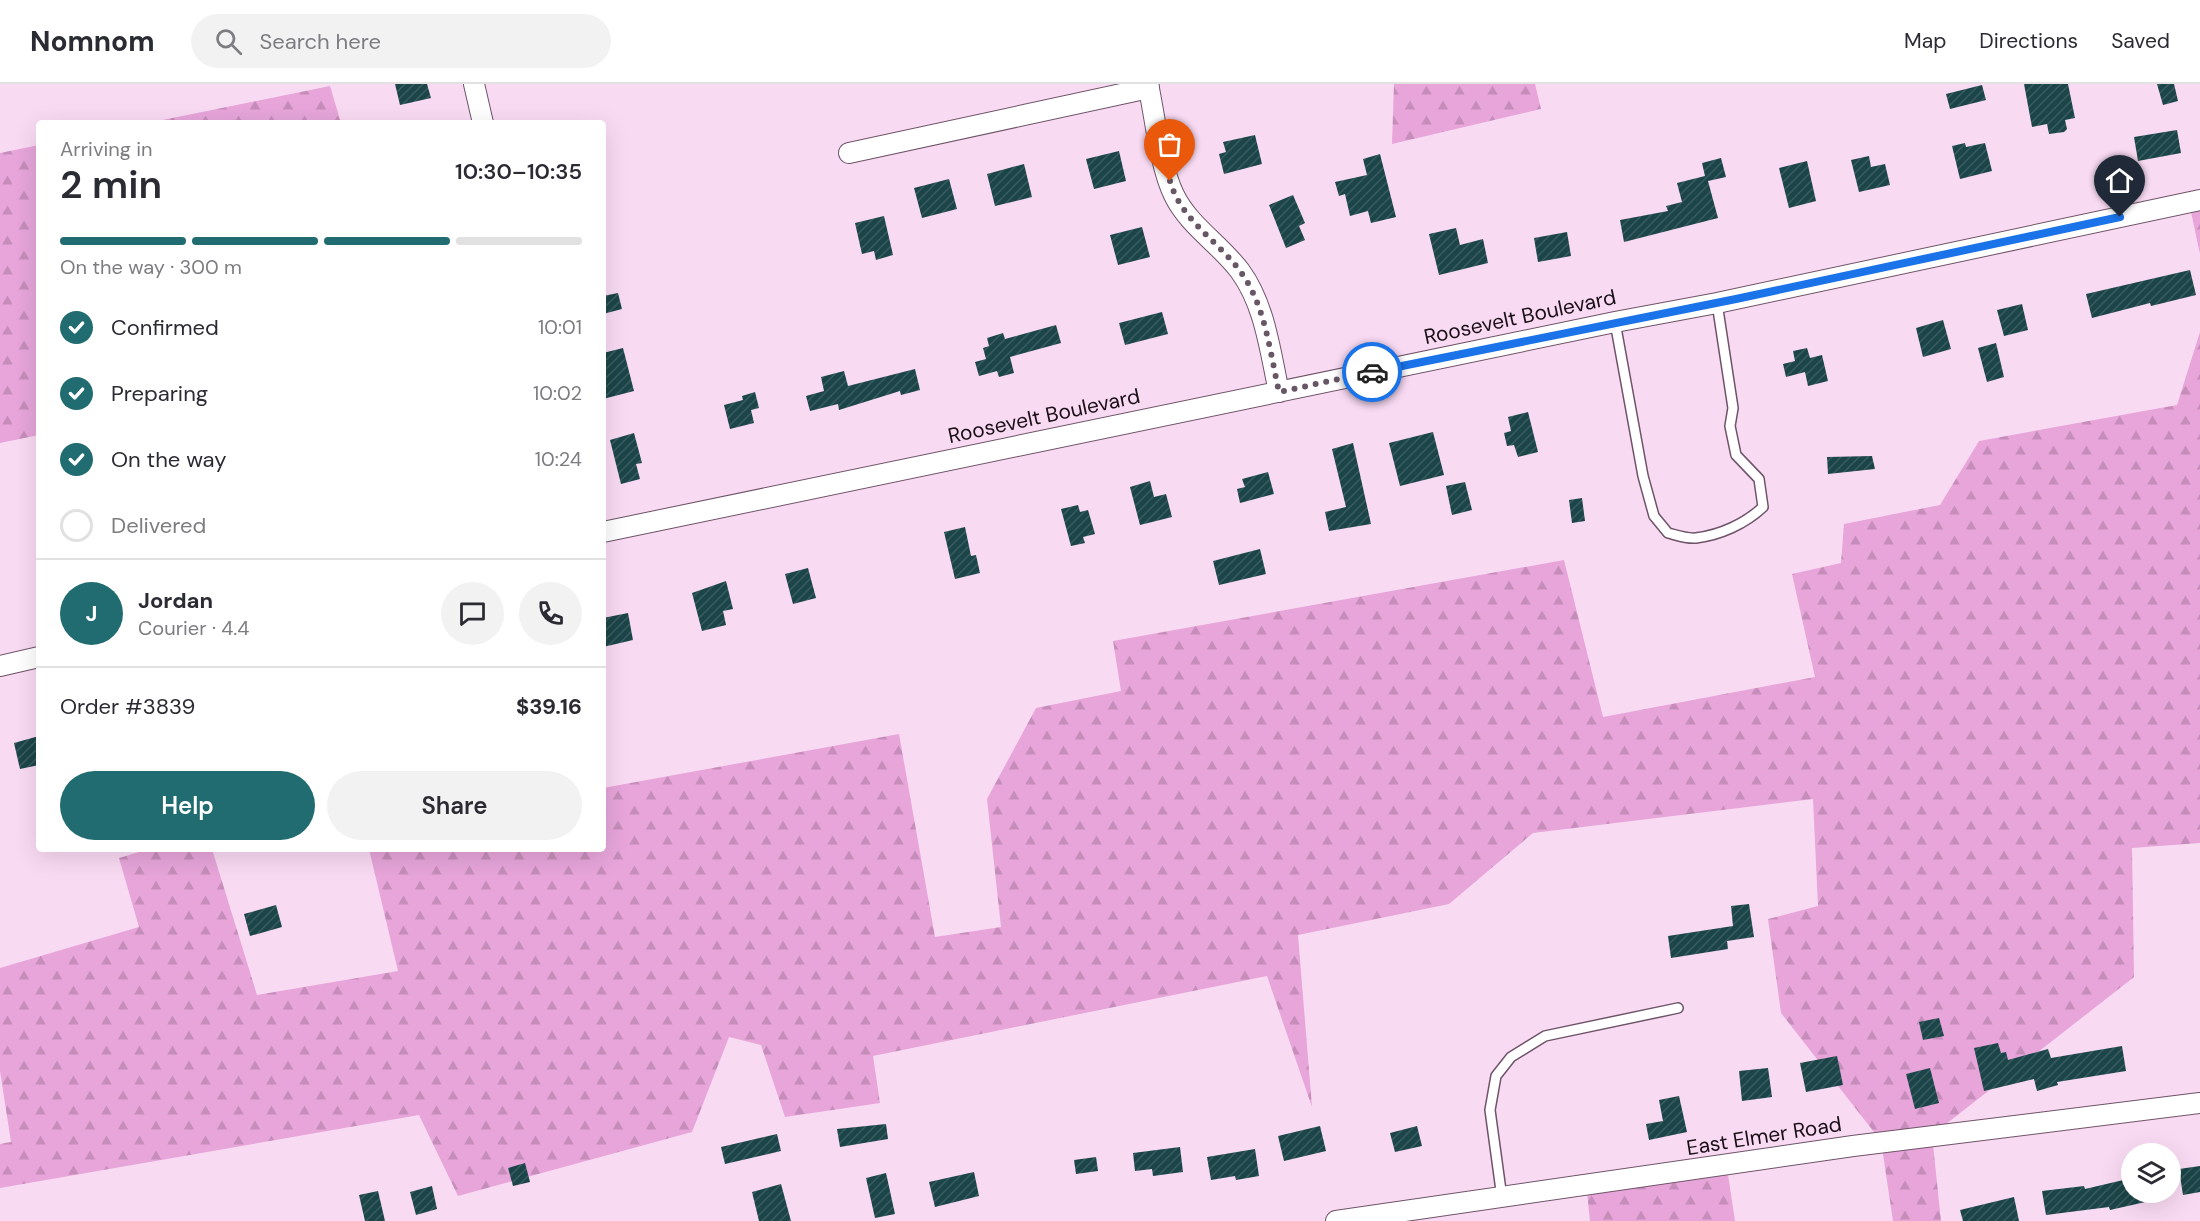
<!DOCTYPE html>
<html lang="en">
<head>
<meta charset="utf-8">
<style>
	:root { --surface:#fff; --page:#f2f2f3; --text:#2b2b33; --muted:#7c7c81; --line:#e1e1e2; --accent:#206c71 }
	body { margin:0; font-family:"DM Sans",sans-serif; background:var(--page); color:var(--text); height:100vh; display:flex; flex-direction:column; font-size:22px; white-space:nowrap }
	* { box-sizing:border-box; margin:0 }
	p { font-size:20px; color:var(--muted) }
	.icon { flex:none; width:33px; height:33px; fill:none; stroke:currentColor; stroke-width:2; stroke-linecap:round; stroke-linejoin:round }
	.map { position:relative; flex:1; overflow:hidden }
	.details { position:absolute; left:36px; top:36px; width:570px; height:732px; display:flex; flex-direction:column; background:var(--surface); border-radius:6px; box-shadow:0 6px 24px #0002 }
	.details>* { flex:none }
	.fabs { position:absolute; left:2121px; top:1059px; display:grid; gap:12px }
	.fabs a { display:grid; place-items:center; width:60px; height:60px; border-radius:50%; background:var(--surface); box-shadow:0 6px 24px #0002; font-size:30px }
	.pin { position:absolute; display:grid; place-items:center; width:51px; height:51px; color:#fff; margin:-62px -26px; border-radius:50% 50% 50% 0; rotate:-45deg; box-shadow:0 0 6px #0007 }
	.pin .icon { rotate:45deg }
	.courier { position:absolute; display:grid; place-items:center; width:60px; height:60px; margin:-30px; border:4px solid #1a73e8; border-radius:50%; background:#fff; color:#222; box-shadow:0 2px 8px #0007 }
	.head em { font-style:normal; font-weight:600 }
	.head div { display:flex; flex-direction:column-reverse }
	.head { display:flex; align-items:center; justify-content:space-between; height:102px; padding:0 24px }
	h1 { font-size:39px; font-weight:600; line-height:45px }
	.bar { display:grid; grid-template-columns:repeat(4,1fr); gap:9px 6px; align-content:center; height:72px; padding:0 24px }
	.bar i { height:8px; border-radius:4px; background:var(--line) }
	.bar .active { background:var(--accent) }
	.bar p { grid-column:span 4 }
	.line { display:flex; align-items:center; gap:15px; padding:0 24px; border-top:2px solid var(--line) }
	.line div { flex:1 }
	.round { display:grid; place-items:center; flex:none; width:63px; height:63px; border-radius:32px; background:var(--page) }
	ol { padding:0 24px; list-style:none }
	li { display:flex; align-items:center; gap:18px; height:66px }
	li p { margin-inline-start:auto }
	li .icon { padding:6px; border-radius:50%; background:var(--accent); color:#fff; stroke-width:4 }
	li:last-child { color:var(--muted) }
	li i { width:33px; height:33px; border:3px solid var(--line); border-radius:50% }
	.cta { display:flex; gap:12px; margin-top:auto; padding:12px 24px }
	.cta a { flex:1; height:69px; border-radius:36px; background:var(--accent); color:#fff; font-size:24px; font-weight:600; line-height:69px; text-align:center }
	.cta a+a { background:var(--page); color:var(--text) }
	header { display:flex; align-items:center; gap:36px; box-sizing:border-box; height:84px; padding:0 30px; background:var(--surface); border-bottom:2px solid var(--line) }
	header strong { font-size:28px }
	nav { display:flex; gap:33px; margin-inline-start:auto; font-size:21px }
	.search { width:420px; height:54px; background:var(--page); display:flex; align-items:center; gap:15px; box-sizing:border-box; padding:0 21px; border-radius:33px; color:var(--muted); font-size:22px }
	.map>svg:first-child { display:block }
	.forest { fill:url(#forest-firs) }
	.building { fill:url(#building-hatch) }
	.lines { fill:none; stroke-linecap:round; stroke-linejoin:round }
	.service-casing { stroke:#6e5468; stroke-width:12 }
	.minor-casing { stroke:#6e5468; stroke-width:22 }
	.service { stroke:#fff; stroke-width:9 }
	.minor { stroke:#fff; stroke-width:20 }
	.done { stroke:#675664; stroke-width:6; stroke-dasharray:0 10.8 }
	.route { stroke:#1a73e8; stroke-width:8 }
	.labels { text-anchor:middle; stroke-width:6; stroke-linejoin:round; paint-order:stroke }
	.street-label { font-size:21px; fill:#190f17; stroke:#f9daf3 }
</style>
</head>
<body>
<header>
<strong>Nomnom</strong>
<div class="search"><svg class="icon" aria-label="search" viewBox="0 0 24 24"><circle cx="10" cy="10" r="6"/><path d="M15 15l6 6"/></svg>Search here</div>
<nav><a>Map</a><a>Directions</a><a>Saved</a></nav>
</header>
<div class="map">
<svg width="2200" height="1137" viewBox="0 0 2200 1137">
	<defs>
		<pattern id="forest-firs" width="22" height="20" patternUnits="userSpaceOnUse" patternTransform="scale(1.5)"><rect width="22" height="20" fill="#e7a5da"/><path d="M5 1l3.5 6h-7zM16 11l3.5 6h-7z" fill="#c68dba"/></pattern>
		<pattern id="building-hatch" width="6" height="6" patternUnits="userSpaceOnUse" patternTransform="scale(1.5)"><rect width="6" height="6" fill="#1b4548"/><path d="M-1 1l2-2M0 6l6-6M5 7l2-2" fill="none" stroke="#3b5c5f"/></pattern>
	</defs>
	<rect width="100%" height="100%" fill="#f9daf3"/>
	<g class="forest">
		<path d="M1394,0H1535L1541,25L1392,60Z"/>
		<path d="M330,2L341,39H148Z"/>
		<path d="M39,61V351L0,359V69Z"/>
		<path d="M2200,112V170L2188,114Z"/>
		<path d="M2200,248V759L2132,764L2134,893L1932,1051L1941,1137H1893L1881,1057L1781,929L1768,835L1818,822L1813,715L1533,749L1449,820L1298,851L1312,1023L1267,892L873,972L880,1019L785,1033L761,961L729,953L692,1048L458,1112L419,1031L0,1104V1060L11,1058L0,987V884L139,843L119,774L149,765H212L257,911L398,887L369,765H603V704L899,650L935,853L1001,843L987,715L1036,624L1121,607L1113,557L1564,476L1603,633L1815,593L1792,490L1841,479L1844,440L1940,421L1979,357L2177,321Z"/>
		<path d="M1726,1077L1735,1137H1590L1586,1099Z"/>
	</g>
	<g class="building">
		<path d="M395,0H427L431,14L400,21Z"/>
		<path d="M2024,0H2068L2075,34L2065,36L2067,45L2064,48L2049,50L2047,40L2032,43Z"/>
		<path d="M2157,0H2174L2178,17L2163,21Z"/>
		<path d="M1982,1L1986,16L1950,25L1946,10Z"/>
		<path d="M2177,46L2181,69L2138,77L2134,53Z"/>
		<path d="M1255,51L1262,80L1224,90L1219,70L1226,68L1223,58Z"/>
		<path d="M1965,59L1966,63L1985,59L1992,87L1960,95L1952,62Z"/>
		<path d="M1119,67L1126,97L1094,105L1086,75Z"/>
		<path d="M1380,70L1396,133L1371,139L1368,127L1350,132L1345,110L1339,112L1335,98L1367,91L1363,75Z"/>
		<path d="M1869,72L1871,83L1885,80L1890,101L1859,108L1851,76Z"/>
		<path d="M1721,74L1726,93L1708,97L1718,134L1624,158L1620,136L1668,127L1666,122L1682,118L1677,99L1705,92L1702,79Z"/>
		<path d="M1807,77L1816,117L1789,124L1779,84Z"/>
		<path d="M1024,80L1032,113L995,122L987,90Z"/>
		<path d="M949,95L957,125L922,134L914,104Z"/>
		<path d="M1293,111L1305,139L1299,142L1305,156L1286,164L1269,121Z"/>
		<path d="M884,132L893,171L876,176L874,167L862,170L855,139Z"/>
		<path d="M1142,143L1150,173L1118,181L1110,151Z"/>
		<path d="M1456,144L1460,161L1483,155L1488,179L1439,191L1429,150Z"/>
		<path d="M1567,148L1571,172L1538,178L1534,154Z"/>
		<path d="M2190,186L2196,211L2151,222L2150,219L2092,234L2086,210Z"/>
		<path d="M618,209L622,225L603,230V212Z"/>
		<path d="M2022,220L2028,246L2004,252L1997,226Z"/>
		<path d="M1162,228L1168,250L1125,261L1119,239Z"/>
		<path d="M1943,236L1951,265L1923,273L1916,244Z"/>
		<path d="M1056,241L1061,259L1010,273L1014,289L999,293L997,287L979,292L975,278L986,275L983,264L989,262L987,254L1003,249L1005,255Z"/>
		<path d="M1996,259L2004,293L1987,298L1978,264Z"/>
		<path d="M623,264L634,307L603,315V269Z"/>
		<path d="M1807,264L1810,274L1822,271L1828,297L1808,302L1805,288L1786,293L1783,280L1795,277L1793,267Z"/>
		<path d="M915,285L920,306L901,311L900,307L839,326L838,320L810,327L806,312L824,307L821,293L844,287L848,302Z"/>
		<path d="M755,308L759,324L751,326L754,339L730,345L724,321L743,316L742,312Z"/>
		<path d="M1528,328L1538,368L1518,373L1514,361L1507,362L1504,349L1511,347L1508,333Z"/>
		<path d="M1433,348L1444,391L1400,402L1389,359Z"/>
		<path d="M634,349L642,379L636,380L640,395L621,400L610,356Z"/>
		<path d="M1353,359L1371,440L1329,447L1325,428L1346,423L1332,365Z"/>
		<path d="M1872,372L1875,385L1828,390L1827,373Z"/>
		<path d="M1268,388L1274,410L1240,419L1237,405L1245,403L1242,395Z"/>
		<path d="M1150,397L1154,413L1166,410L1172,433L1140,441L1130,403Z"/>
		<path d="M1465,398L1472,426L1452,431L1446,402Z"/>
		<path d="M1582,414L1585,437L1572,439L1569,416Z"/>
		<path d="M1078,421L1080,428L1088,426L1095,450L1083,453L1085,459L1071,462L1061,425Z"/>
		<path d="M965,443L971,472L976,471L980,489L955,495L944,448Z"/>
		<path d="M1260,465L1266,490L1219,501L1213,477Z"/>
		<path d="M808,484L816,514L793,520L785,490Z"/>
		<path d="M726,497L733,525L723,527L726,541L702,547L692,509Z"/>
		<path d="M628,529L633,556L603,563V534Z"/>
		<path d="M39,652V681L20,685L14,659Z"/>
		<path d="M1749,820L1754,853L1727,857L1728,865L1671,874L1668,852L1733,842L1731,822Z"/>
		<path d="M276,821L282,843L250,852L244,830Z"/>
		<path d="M1939,934L1944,952L1923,956L1919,938Z"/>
		<path d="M1998,959L2001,969L2006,968L2008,976L2048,965L2051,974L2122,962L2126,987L2057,998L2058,1001L2037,1007L2034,995L1984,1007L1974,964Z"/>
		<path d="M1837,972L1843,1001L1806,1008L1800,979Z"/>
		<path d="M1768,984L1772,1013L1742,1017L1739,987Z"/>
		<path d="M1930,984L1939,1019L1915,1025L1906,990Z"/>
		<path d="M1679,1012L1687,1048L1649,1056L1646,1040L1663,1037L1659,1016Z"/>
		<path d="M886,1040L888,1055L840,1063L837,1045Z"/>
		<path d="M1320,1042L1326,1067L1284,1077L1278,1052Z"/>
		<path d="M1417,1042L1422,1062L1395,1068L1390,1049Z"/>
		<path d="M777,1050L781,1067L725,1080L721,1063Z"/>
		<path d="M1180,1063L1183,1088L1153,1092L1152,1085L1135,1087L1133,1069Z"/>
		<path d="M1255,1065L1259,1092L1236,1096L1235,1092L1211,1096L1207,1073Z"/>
		<path d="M1096,1073L1098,1087L1076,1090L1074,1076Z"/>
		<path d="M525,1079L530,1098L513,1102L508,1084Z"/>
		<path d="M2200,1082V1108L2183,1111L2179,1085Z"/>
		<path d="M974,1088L979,1112L935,1123L929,1098Z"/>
		<path d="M886,1089L895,1130L875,1134L866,1094Z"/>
		<path d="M2132,1094V1108H2163V1114L2110,1126L2109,1123L2046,1131L2042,1107L2084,1102L2085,1105Z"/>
		<path d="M781,1100L791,1137H759L752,1108Z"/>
		<path d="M432,1102L437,1125L416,1131L410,1108Z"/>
		<path d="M378,1107L385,1137H365L359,1111Z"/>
		<path d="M2014,1113L2019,1137H1963L1960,1126Z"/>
	</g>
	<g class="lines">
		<g class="service-casing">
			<g id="service">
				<path d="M1615,238L1643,392L1654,432L1668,449C1676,451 1687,455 1696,454C1720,451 1745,440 1763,423L1759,395L1736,371L1730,342L1733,324L1717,219"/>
				<path d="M1502,1114L1490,1026L1496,992L1511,973L1545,952L1678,924"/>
			</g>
		</g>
		<g class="minor-casing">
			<g id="minor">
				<path d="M474,0L483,39"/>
				<path d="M1148,0C1155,32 1160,83 1174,111C1189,142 1220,160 1240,187C1265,221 1270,267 1279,308"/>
				<path d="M849,69L1149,4"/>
				<path d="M603,448L1615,238L1717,219L2200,116"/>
				<path d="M0,582L39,573"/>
				<path d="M1336,1137L1853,1062L2200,1019"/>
			</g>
		</g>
		<use href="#service" class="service"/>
		<use href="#minor" class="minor"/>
	</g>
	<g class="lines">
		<path class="done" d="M1170,97C1181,136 1217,156 1240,187C1265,220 1270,268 1279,308L1372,288"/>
		<path class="route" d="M1372,288L1736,215L2120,133"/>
	</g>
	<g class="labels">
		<g class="street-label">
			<text transform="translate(1520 233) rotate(-12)" y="7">Roosevelt Boulevard</text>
			<text transform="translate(1044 332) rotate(-12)" y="7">Roosevelt Boulevard</text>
			<text transform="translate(1764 1052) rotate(-9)" y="7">East Elmer Road</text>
		</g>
	</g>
</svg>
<div class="fabs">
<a><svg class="icon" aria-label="layers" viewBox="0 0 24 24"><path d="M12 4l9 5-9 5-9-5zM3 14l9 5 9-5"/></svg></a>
</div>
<div class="pin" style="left:1170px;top:97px;background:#ea580c"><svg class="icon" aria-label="bag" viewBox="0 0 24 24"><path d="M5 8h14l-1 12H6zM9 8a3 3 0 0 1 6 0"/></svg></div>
<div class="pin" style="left:2120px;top:133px;background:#1f2937"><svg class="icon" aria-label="home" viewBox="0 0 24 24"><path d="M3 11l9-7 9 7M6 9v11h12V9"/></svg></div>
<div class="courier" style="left:1372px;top:288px"><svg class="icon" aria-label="car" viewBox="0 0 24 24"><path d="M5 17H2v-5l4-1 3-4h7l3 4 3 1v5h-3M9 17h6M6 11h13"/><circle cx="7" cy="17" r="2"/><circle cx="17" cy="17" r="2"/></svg></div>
<section class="details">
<div class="head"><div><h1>2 min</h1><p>Arriving in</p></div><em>10:30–10:35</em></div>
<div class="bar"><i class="active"></i><i class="active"></i><i class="active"></i><i></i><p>On the way · 300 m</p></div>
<ol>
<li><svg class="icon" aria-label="check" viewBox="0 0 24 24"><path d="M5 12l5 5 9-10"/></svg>Confirmed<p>10:01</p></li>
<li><svg class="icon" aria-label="check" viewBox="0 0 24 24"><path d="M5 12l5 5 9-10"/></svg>Preparing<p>10:02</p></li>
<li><svg class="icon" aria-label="check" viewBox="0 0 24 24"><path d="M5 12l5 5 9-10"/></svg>On the way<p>10:24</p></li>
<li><i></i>Delivered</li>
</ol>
<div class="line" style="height:108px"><b class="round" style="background:var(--accent);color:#fff">J</b><div><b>Jordan</b><p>Courier · 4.4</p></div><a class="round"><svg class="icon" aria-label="chat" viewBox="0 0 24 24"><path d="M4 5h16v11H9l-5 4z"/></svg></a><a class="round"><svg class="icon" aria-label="phone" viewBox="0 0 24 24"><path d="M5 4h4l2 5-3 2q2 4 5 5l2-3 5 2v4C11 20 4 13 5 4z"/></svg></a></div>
<div class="line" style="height:78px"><div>Order #3839</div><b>$39.16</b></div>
<div class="cta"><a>Help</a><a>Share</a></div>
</section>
</div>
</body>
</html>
